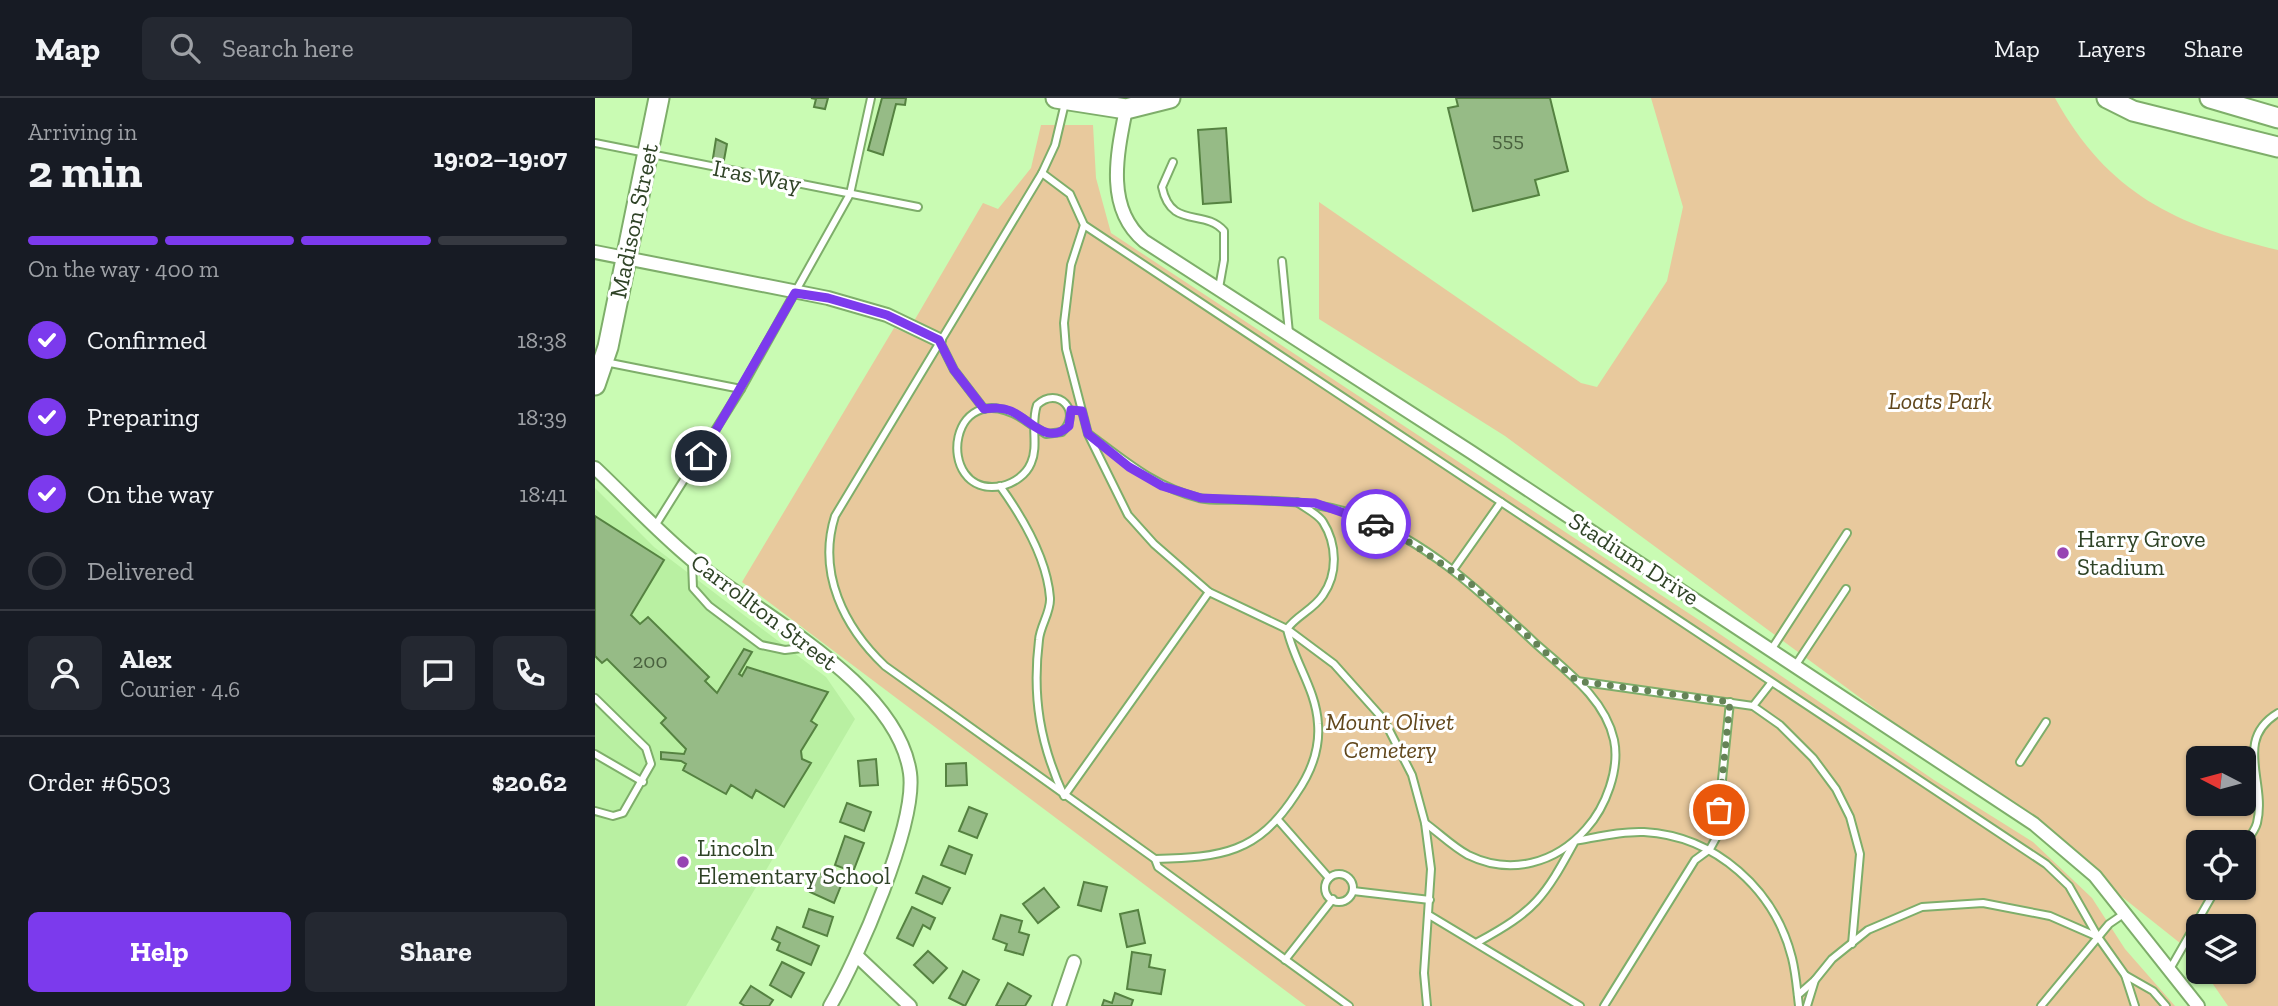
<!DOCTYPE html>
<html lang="en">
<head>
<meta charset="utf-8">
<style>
	:root { --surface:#171b24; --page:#242831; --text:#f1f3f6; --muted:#9ea1a6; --line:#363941; --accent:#7c3aed }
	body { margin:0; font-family:"Zilla Slab",serif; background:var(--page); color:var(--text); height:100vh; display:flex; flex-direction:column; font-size:26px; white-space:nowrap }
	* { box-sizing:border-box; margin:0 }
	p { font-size:23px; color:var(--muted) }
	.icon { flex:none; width:38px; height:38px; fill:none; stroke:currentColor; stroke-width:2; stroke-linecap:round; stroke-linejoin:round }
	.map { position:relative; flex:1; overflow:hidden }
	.details { display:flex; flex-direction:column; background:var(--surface); width:595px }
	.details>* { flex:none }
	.needle { width:46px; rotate:276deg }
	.buttons { position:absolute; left:1591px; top:648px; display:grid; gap:14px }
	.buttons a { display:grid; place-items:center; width:70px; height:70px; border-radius:10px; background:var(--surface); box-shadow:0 2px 5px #0004; font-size:35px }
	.pin { position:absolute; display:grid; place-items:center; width:60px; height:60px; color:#fff; margin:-30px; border:4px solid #fff; border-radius:50%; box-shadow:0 2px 7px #0007 }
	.courier { position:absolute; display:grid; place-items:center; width:70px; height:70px; margin:-35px; border:5px solid #7c3aed; border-radius:50%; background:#fff; color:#222; box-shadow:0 2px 9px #0007 }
	.overview em { font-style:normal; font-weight:700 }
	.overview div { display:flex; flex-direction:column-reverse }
	.overview { display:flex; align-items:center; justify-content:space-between; height:119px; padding:0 28px }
	h1 { font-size:46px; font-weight:700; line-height:52px }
	.bar { display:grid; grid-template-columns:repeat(4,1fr); gap:10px 7px; align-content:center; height:84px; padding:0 28px }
	.bar i { height:9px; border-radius:5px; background:var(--line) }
	.bar .selected { background:var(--accent) }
	.bar p { grid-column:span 4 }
	.line { display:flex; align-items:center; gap:18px; padding:0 28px; border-top:2px solid var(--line) }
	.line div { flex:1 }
	.round { display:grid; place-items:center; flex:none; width:74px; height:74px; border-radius:10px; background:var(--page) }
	ol { padding:0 28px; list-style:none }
	li { display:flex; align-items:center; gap:21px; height:77px }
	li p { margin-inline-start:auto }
	li .icon { padding:7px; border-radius:50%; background:var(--accent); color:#fff; stroke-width:4 }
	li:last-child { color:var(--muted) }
	li i { width:38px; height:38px; border:4px solid var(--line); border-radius:50% }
	.action { display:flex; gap:14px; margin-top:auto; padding:14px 28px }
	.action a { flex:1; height:80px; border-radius:10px; background:var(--accent); color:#fff; font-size:28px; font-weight:700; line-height:80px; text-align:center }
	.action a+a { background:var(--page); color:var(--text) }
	header { display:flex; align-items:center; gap:42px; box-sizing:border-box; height:98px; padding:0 35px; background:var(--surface); border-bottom:2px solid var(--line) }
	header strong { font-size:33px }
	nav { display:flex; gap:38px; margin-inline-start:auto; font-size:24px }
	.search { width:490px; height:63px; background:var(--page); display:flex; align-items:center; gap:18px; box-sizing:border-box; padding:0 24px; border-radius:10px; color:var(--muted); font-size:26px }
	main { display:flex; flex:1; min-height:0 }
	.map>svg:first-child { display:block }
	.built { fill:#b9f0a2 }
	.green { fill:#e8c99d; fill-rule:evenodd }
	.building { fill:#96bb86; stroke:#558241; stroke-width:2 }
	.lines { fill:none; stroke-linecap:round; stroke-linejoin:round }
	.lane-casing { stroke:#7eae6a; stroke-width:10 }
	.street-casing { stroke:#7eae6a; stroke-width:16 }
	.secondary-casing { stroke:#7eae6a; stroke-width:23 }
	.lane { stroke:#fff; stroke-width:6 }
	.street { stroke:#fff; stroke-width:12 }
	.secondary { stroke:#fff; stroke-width:19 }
	.done { stroke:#658357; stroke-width:7; stroke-dasharray:0 12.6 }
	.route { stroke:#7c3aed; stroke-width:9 }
	.poi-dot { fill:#9744b3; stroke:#fff; stroke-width:2.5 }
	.labels { text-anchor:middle; stroke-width:6; stroke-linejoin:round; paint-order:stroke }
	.number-label { font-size:21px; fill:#49613e }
	.street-label { font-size:24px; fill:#2f4326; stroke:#fff }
	.park-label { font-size:24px; font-style:italic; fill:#61471c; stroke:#fff }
	.poi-label { font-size:24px; fill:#2f4326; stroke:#fff; text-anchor:start }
</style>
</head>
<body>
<header>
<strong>Map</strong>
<div class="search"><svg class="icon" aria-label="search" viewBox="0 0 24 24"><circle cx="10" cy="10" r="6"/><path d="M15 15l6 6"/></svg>Search here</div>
<nav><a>Map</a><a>Layers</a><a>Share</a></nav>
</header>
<main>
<section class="details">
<div class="overview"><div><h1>2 min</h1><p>Arriving in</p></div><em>19:02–19:07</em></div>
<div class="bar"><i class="selected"></i><i class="selected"></i><i class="selected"></i><i></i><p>On the way · 400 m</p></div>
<ol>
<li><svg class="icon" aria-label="check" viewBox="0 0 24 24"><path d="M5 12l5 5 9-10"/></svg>Confirmed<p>18:38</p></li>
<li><svg class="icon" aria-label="check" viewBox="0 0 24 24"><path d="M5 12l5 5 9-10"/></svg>Preparing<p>18:39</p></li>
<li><svg class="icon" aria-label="check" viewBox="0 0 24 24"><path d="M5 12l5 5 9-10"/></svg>On the way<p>18:41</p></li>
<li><i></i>Delivered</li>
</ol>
<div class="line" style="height:126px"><a class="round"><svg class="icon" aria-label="person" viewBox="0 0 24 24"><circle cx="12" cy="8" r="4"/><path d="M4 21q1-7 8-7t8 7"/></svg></a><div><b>Alex</b><p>Courier · 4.6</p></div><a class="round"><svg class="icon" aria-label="chat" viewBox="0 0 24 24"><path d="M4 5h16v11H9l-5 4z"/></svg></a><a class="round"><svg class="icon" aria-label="phone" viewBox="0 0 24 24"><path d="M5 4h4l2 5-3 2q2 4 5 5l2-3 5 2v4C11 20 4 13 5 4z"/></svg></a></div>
<div class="line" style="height:91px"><div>Order #6503</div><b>$20.62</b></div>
<div class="action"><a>Help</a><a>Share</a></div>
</section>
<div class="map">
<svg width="1683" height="908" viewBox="0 0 1683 908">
	<rect width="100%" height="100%" fill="#c9fbb3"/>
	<path class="built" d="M0,390L59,449L231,579L260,621L91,908H0Z"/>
	<g class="green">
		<path d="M1056,0H1460C1513,96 1581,127 1683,152V908H1633L1609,873H1648V828H1603V864L1595,853L1423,716L910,338L724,221V104L986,285L1002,289L1072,183L1088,109ZM1603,660H1648V705H1603ZM1603,744H1648V789H1603Z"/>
		<path d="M446,27H498L501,80L516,135L1110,526L1339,682L1438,744L1497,800L1530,851L1580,908H711L147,484L299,230L312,235L388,105L403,111L436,70Z"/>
	</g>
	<g class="building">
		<path d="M216,0H233L230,11L219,9L221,1Z"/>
		<path d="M287,0H311L310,7L301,6L288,57L273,52Z"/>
		<path d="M861,0H955L973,73L940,82L944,97L878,113L853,10L863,8Z"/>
		<path d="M631,30L636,104L608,106L603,32Z"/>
		<path d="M121,41L132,46L129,62L118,60Z"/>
		<path d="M0,418L69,462L36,517L45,526L53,519L114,579L110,583L122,595L149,551L157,554L144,576L147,578L152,569L233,594L216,623L222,627L206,653L207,661L216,665L189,709L161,692L157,700L136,687L131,696L88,672L91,666L86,663L66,661V654L89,656L91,651L66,625L71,620L12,561L7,565L0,558Z"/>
		<path d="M281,661L283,687L265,688L263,663Z"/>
		<path d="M371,665L372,687L351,688V666Z"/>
		<path d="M252,705L276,714L269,733L245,724Z"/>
		<path d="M374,709L392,716L382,740L364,733Z"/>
		<path d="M250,738L269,745L258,774L240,767Z"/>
		<path d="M354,748L377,757L370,776L346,767Z"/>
		<path d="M224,775L247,785L239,805L215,794Z"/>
		<path d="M328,778L355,790L347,806L321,795Z"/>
		<path d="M489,784L512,789L506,813L483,807Z"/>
		<path d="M449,790L464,809L443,825L428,806Z"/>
		<path d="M317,809L340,820L335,831L328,827L318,848L302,840Z"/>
		<path d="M214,811L238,819L232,838L208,829Z"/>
		<path d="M543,812L550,845L532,849L525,816Z"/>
		<path d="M406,817L427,823L424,834L434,837L428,857L410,852L412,846L398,841Z"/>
		<path d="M182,829L224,848L216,867L182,852L185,845L177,841Z"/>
		<path d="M333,853L352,870L338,885L319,867Z"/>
		<path d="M537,854L556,857L554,869L570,872L566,896L532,891Z"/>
		<path d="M187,864L209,875L196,899L175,887Z"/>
		<path d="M368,873L384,882L370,908L354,900Z"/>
		<path d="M413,885L436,898L430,908H401Z"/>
		<path d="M156,888L178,902L174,908H150L145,905Z"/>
		<path d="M520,895L538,902L536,908H507L509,902L517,905Z"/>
	</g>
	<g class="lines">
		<g class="lane-casing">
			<g id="lane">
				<path d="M470,5L460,47L447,75L240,418C222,475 249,529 290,568L560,761L563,769L754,908"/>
				<path d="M0,45L323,109"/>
				<path d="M578,64L567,89C576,132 609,110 629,133V162L624,190"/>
				<path d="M447,75L475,96L489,127L1451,766L1474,788L1503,839"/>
				<path d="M489,127L476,167L469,225L471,251L493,336L533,417L559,446L614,494L692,531L739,566L789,622L817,677L830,725L836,771L829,875L832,908"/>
				<path d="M687,163L694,235"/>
				<path d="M344,242L359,272L389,311"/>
				<path d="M10,264L146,291"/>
				<path d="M437,327L451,336L467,334C488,314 463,287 442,307C435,327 444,347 436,365C431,377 419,385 407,388C336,402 352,263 437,327"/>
				<path d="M495,337C530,363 560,389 604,400C618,403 636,401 651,402C689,403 724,404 761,417C831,442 887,495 940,545C970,572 1010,600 1019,642C1025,671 1011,709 991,731C961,765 916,778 873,757C858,749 844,735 830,725"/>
				<path d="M405,388C428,420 452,460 455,500C456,514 445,528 444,542C437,599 445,646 469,698L614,494"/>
				<path d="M60,428L146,291L255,96L276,0"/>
				<path d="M97,464L98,490L114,508L166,547L190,552L215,549"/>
				<path d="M858,472L906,404"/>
				<path d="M1176,552L1252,435"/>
				<path d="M1200,568L1251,491"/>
				<path d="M982,583L1158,608L1185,627L1218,660L1241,691L1255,719L1265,756L1257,846"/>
				<path d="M0,600L51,650L56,666L28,715L18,718L0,713"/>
				<path d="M1158,608L1176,585"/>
				<path d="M0,656L48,684"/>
				<path d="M1425,664L1451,624"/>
				<path d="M684,723L734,780"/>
				<path d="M1648,748C1653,741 1660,733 1662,725C1672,684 1638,642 1683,615"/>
				<path d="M560,761C627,759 662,756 701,696C715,676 725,651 723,626C721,591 699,564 692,531C702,517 718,512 728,497C743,476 742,446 728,424C723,416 710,410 702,404"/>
				<circle cx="744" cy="790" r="14"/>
				<path d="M758,793L835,802"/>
				<path d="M834,817L985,908"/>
				<path d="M883,844C940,813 949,800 980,743C1003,739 1026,733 1049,734C1121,738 1180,792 1197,860C1201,876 1202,892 1204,908"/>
				<path d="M690,862L738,801"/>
				<path d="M1575,871L1622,789"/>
				<path d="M1530,877L1558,893L1571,908"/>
				<path d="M1203,897L1220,882"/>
				<path d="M1009,908L1100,762L1115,751L1121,740L1135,604"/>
				<path d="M1212,908L1220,882L1237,861L1273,832L1327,809L1388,805L1455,818L1503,839L1530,877L1540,908"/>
				<path d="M1446,908L1514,826L1530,815"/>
			</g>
		</g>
		<g class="street-casing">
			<g id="street">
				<path d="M531,11C522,56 510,110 549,143L876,354L1439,726L1500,778L1603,908"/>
				<path d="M0,154L233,200L292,217L344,242"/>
				<path d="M0,370C32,400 62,433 96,461C162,516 302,584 315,675C322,726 262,862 235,908"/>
				<path d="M262,858L315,908"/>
				<path d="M464,908L479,864"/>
			</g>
		</g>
		<g class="secondary-casing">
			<g id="secondary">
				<path d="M461,0L531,11L575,0"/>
				<path d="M1512,0L1538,13L1683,49"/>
				<path d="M1615,0L1683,20"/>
				<path d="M0,287L13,249L64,0"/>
			</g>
		</g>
		<use href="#lane" class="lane"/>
		<use href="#street" class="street"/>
		<use href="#secondary" class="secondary"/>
	</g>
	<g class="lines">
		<path class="done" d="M781,426L818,446L876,486L982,583L1135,604L1124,712"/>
		<path class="route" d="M106,358L200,195L233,200L292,217L344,242L359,272L389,311C398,310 407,309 416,313C436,322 452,348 474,328L476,312L487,313L493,336L534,369L567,388L606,400L720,405L781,426"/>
	</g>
	<g class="poi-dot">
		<circle cx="1468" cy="455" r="7"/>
		<circle cx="88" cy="764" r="7"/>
	</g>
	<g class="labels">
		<g class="number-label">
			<text x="913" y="49">555</text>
			<text x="55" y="570">200</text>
		</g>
		<g class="street-label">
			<text transform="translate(162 78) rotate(11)" y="8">Iras Way</text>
			<text transform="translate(39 123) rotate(-78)" y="8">Madison Street</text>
			<text transform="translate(1039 461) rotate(33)" y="8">Stadium Drive</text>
			<text transform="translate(169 514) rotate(37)" y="8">Carrollton Street</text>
		</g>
		<g class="park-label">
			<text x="1345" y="311">Loats Park</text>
			<text x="795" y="632">Mount Olivet<tspan x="795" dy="28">Cemetery</tspan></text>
		</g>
		<g class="poi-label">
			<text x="1482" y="449">Harry Grove<tspan x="1482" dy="28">Stadium</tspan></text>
			<text x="102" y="758">Lincoln<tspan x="102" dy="28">Elementary School</tspan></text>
		</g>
	</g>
</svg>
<div class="buttons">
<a><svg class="needle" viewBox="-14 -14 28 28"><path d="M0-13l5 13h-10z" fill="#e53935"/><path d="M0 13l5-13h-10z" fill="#9ea1a6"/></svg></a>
<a><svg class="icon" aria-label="locate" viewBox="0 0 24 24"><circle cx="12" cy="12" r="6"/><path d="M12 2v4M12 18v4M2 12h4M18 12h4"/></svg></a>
<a><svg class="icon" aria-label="layers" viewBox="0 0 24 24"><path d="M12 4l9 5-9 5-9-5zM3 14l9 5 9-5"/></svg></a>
</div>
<div class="pin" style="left:1124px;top:712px;background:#ea580c"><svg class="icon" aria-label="bag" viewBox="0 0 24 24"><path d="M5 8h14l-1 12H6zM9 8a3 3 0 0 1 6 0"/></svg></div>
<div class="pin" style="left:106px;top:358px;background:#1f2937"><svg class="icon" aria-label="home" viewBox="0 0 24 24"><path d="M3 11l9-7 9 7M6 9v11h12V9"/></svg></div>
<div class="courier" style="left:781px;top:426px"><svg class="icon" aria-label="car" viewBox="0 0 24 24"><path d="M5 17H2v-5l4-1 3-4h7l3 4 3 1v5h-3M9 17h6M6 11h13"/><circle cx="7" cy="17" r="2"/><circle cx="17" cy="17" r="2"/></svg></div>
</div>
</main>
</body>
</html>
